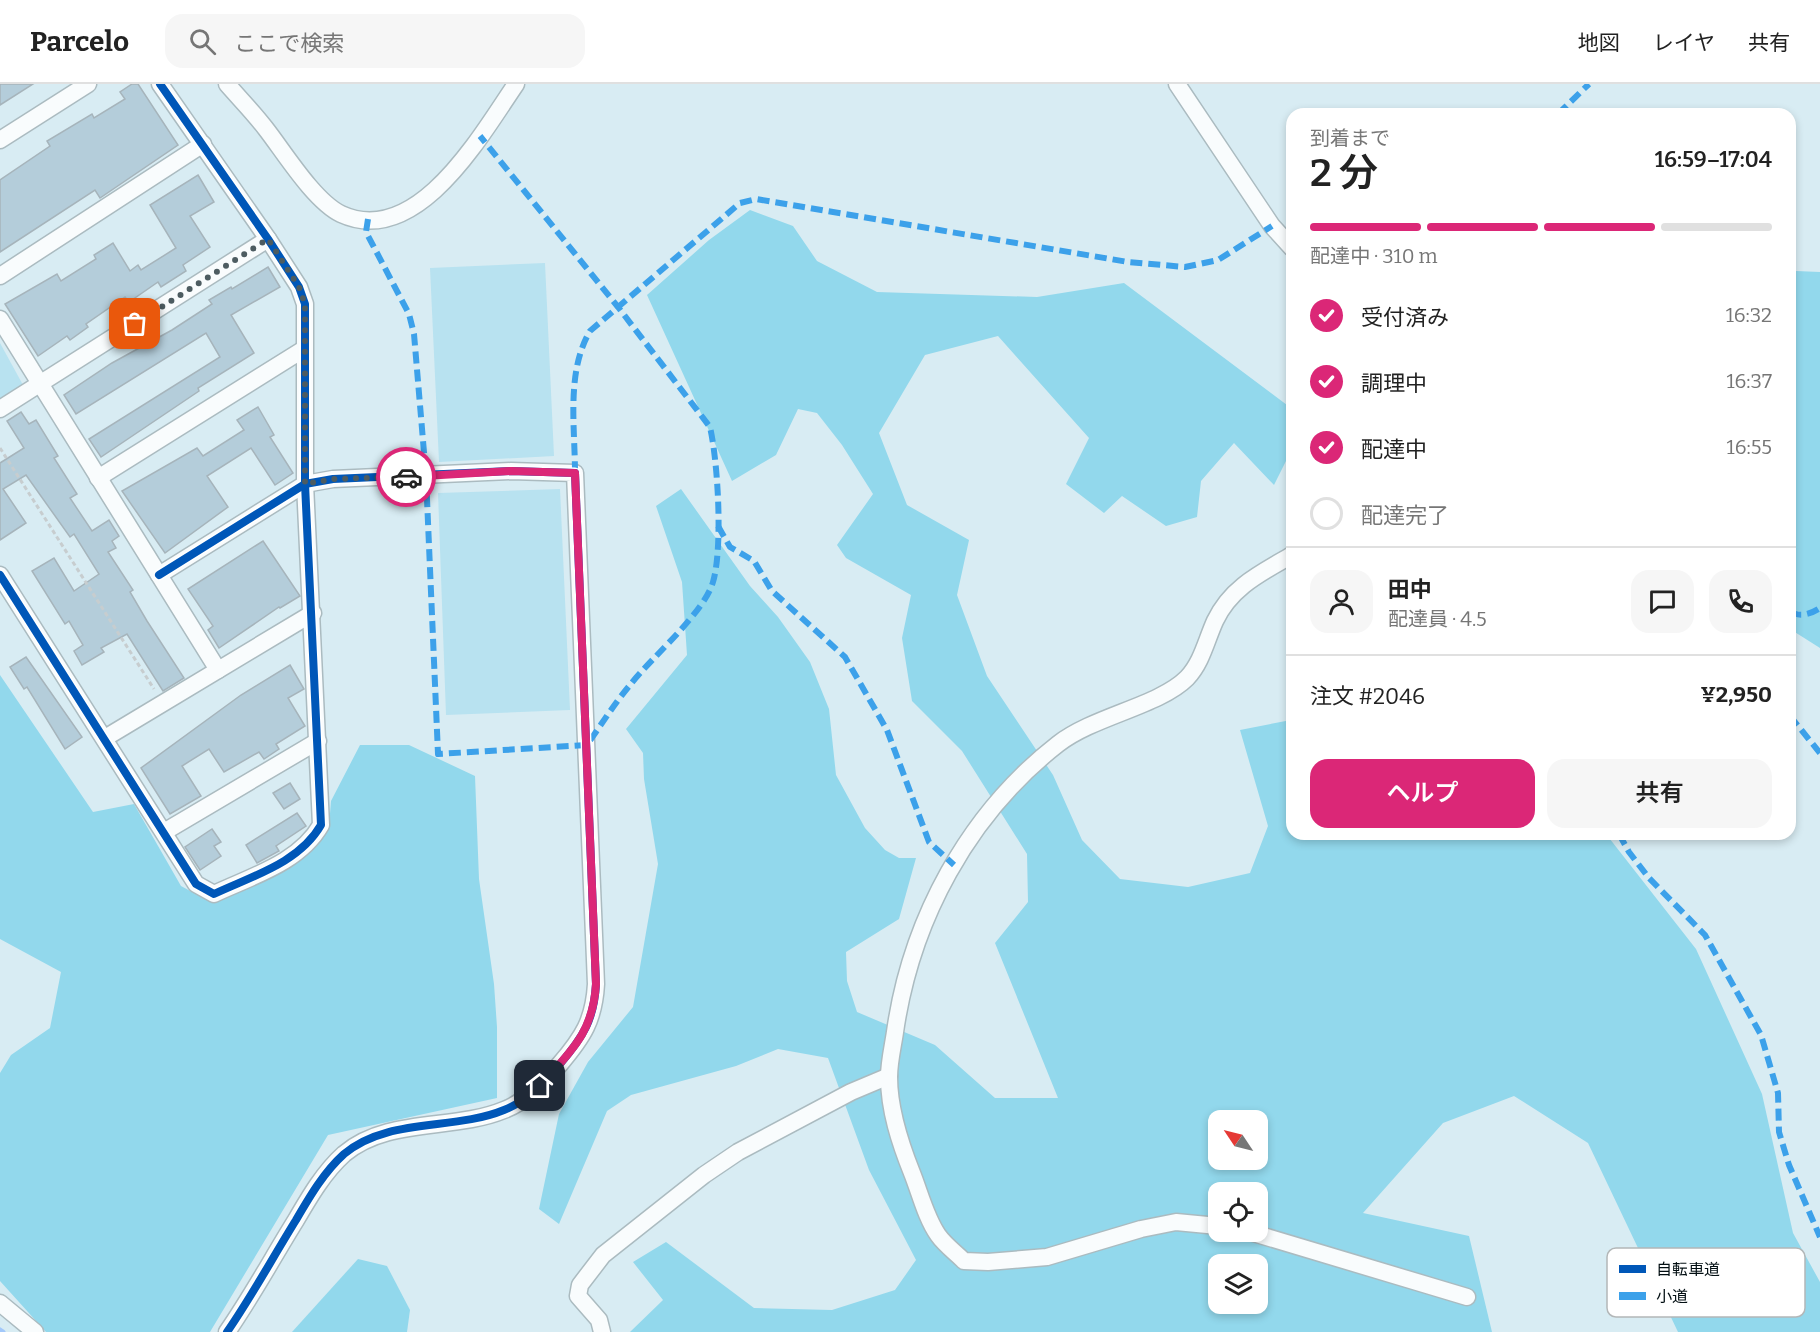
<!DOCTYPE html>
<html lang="ja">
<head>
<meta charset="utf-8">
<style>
	:root { --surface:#fff; --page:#f6f6f6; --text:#222; --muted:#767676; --line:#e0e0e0; --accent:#db2777 }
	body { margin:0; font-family:Bitter,"Noto Sans JP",serif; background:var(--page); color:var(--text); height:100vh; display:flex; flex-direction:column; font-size:22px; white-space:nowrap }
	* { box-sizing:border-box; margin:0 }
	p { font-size:20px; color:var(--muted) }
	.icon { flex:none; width:33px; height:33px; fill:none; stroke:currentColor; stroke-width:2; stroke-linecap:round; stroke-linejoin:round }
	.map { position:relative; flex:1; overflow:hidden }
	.sheet { position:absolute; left:1286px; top:24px; width:510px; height:732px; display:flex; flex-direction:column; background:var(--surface); border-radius:18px; box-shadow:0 3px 9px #0003 }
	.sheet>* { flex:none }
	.needle { width:39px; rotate:305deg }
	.tools { position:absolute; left:1208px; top:1026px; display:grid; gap:12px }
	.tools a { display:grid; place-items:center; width:60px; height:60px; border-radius:12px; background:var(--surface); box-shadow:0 3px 9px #0003; font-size:30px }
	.pin { position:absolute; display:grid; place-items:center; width:51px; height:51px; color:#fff; margin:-26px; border-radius:12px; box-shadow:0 3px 9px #0006 }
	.courier { position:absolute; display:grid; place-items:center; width:60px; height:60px; margin:-30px; border:4px solid #db2777; border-radius:50%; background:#fff; color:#222; box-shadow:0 2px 8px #0007 }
	.overview em { font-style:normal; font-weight:600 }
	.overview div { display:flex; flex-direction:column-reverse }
	.overview { display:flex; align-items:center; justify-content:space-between; height:102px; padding:0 24px }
	h1 { font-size:39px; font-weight:600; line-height:45px }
	.bar { display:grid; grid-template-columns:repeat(4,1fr); gap:9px 6px; align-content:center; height:72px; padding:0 24px }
	.bar i { height:8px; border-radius:4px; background:var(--line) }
	.bar .on { background:var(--accent) }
	.bar p { grid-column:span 4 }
	.line { display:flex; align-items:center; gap:15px; padding:0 24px; border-top:2px solid var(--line) }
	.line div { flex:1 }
	.round { display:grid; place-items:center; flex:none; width:63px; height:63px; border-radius:18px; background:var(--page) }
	ol { padding:0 24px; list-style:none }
	li { display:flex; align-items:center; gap:18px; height:66px }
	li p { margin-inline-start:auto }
	li .icon { padding:6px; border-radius:50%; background:var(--accent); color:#fff; stroke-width:4 }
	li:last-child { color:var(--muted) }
	li i { width:33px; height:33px; border:3px solid var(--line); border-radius:50% }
	.button { display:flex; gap:12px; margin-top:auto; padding:12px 24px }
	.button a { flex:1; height:69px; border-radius:18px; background:var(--accent); color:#fff; font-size:24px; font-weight:600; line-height:69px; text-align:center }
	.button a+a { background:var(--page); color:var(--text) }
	header { display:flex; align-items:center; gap:36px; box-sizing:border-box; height:84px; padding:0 30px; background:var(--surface); border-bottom:2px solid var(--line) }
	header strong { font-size:28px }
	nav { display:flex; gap:33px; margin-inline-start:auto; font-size:21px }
	.search { width:420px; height:54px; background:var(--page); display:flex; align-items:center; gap:15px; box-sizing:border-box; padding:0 21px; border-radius:18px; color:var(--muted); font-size:22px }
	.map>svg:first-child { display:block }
	.green { fill:#b8e2f0 }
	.forest { fill:#92d8ec; fill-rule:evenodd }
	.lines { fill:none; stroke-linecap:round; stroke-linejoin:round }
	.stream { stroke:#a2c8fa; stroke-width:5 }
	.building { fill:#b4cdda; stroke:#a6b4bb; stroke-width:1.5 }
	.street-casing { stroke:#abbbc0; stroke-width:19 }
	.path { stroke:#c7cdcf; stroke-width:3; stroke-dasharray:4.5 3; stroke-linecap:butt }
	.street { stroke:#f9fcfd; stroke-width:16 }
	.quiet { stroke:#3ca1ea; stroke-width:6; stroke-dasharray:12 6; stroke-linecap:butt }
	.cycleway-casing { stroke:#fff; stroke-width:11 }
	.cycleway { stroke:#0057b8; stroke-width:8 }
	.done { stroke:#4d5c61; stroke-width:6; stroke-dasharray:0 10.8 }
	.route { stroke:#db2777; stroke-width:8 }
	.key { fill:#fff; stroke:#b3b7b8; stroke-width:1.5 }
	.key-label { font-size:16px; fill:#020e12 }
</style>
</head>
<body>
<header>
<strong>Parcelo</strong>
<div class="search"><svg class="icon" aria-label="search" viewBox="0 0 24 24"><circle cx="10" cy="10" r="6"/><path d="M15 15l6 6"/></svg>ここで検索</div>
<nav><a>地図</a><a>レイヤ</a><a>共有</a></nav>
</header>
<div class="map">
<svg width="1820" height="1248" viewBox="0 0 1820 1248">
	<rect width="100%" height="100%" fill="#d8ecf3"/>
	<g class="green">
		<path d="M545,179L554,372L439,378L430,184Z"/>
		<path d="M0,259L23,301L0,315Z"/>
		<path d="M560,405L570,626L446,631L438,409Z"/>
	</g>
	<g class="forest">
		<path d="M750,126L793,142L817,177L877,208L1037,213L1124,199L1291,324V367L1274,401L1234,359L1201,397L1197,433L1166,442L1122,412L1104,429L1066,400L1089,354L998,252L925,271L879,349L907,421L969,456L957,511L987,592L1053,691L1082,756L1120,795L1188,803L1250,789L1268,742L1240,646L1291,636L1292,750H1606L1696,865L1762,1010L1793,1149L1820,1198V1248H1678L1588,1059L1514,1012L1443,1039L1363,1129L1469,1152L1492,1248H630L663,1216L633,1178L666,1158L754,1224L832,1226L895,1206L916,1176L869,1086L828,974L778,965L736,982L631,1011L607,1027L559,1140L539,1125L559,1030L588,978L633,923L658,780L644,695L643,669L626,645L687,571L682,498L656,422L681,405L750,502L778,533L810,578L829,625L836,691L865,744L885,766L899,774H916L899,835L846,868L847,897L857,928L935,961L995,1014H1058L995,859L1028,818L1027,770L962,667L912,617L902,554L911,511L846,474L837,461L873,410L842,361L817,329L798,325L776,371L732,397L647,211L709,156ZM1218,1036H1257V1076H1218ZM1218,1108H1257V1148H1218ZM1218,1180H1257V1220H1218Z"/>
		<path d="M1790,183L1796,187L1820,188V564L1790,545Z"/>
		<path d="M0,591L93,728L134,720L181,802L207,816L227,812L294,778L317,762L329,742L331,717L360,661H409L475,692L479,795L494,900L497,943V1014L328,1051L210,1248H46L0,1197V989L11,971L50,944L61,888L0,855Z"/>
		<path d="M358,1175L387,1182L410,1226L407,1248H292Z"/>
	</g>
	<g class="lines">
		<path class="stream" d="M0,1246L3,1248"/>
	</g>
	<g class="building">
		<path d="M0,0H33L0,21Z"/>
		<path d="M132,0H138L178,61L100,114L95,106L0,168V96L50,62L47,57L92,30L94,34L125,15L120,8Z"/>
		<path d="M198,91L214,118L190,132L210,163L183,181L186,187L161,203L158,198L129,218L125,213L86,240L88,243L70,256L67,252L38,272L5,220L57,190L61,197L96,175L94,171L113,159L130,187L138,181L141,186L176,164L150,121Z"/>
		<path d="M268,183L280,203L231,231L254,269L198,304L199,307L101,373L89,355L220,273L206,249L76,330L64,311L112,279L172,246L212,220L209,216L231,203L232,205Z"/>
		<path d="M258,323L274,351L270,353L293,389L275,401L251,364L207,392L228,423L165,469L122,407L197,364L203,372L244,346L237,336Z"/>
		<path d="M21,328L29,340L36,336L58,372L54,374L77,410L70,414L92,447L109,436L119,452L112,457L116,464L108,468L133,506L130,508L147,537L184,594L163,607L127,550L101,564L104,568L82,581L74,567L83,561L69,537L65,540L32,487L54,474L74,507L99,490L74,450L70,453L26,391L3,405L26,439L0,456V379L24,364L7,337Z"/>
		<path d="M263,457L300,512L280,524L279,523L219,564L208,546L213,542L188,505Z"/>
		<path d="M26,573L82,653L65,665L27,603L24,605L10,583Z"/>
		<path d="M290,581L304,605L288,614L305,642L276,660L279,665L264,675L259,668L224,688L209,665L182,682L201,712L170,730L141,684L241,611Z"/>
		<path d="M290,699L300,715L284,725L273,709Z"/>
		<path d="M297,729L306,742L276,762L279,767L257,779L246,761Z"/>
		<path d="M212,745L221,758L214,762L221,772L200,786L185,763Z"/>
	</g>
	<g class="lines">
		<g class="street-casing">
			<g id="street">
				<path d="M227,0C240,15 254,29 266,45C284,68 314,117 341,130C417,165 481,51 516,0"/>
				<path d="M1177,0L1272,142L1292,164"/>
				<path d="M0,56L88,0"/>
				<path d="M0,192L203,60"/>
				<path d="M0,235L218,586"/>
				<path d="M0,325L268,155"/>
				<path d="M98,394L304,265"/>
				<path d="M0,491L196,800L214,810C252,792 299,779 321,741L305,400V220L299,203L268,155L160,0"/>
				<path d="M159,491L305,400L333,395L511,387L575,389L596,900C594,936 583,953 560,980C544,999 527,1017 504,1026C453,1047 388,1033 344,1070C324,1088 310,1112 296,1136C273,1173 252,1212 227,1248"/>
				<path d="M105,654L313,529"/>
				<path d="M164,748L318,657"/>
				<path d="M1218,1142L1176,1138L1141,1145L1047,1173L988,1178L964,1177C956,1169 945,1161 938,1151C926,1134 920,1109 912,1089C900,1059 889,1026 889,993C889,978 893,962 895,948C911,836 968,730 1058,660C1094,632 1159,622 1187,594C1202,578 1206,557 1215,537C1231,503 1261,489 1292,471"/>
				<path d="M1250,1148L1467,1213"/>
				<path d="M0,1219L35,1248"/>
				<path d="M602,1248L599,1236L578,1212L580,1201L603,1171L704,1091L738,1068L851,1008L889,992"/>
			</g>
		</g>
		<path class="path" d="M0,364L154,605"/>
		<use href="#street" class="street"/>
		<g class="quiet">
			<path d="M1558,30L1589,0"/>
			<path d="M368,135L366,148L409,230L414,250L426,392L438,670L587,661C601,641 614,620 630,601C651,574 704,529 713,498C723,464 718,378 710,343L618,223L480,52"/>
			<path d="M575,389C575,343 566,288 590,247L740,119L756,115L1128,178L1185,183L1218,176L1272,142"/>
			<path d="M718,442L730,463L754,477L772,507L845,573L887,646L929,758L954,781"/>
			<path d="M1790,527C1799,534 1811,530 1820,524"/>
			<path d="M1790,632L1820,669"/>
			<path d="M1619,750L1629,768L1649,794L1705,851L1761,951L1778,1009L1779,1048L1789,1081L1820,1153"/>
		</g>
		<g class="cycleway-casing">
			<g id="cycleway">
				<path d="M0,491L196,800L214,810C252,792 299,779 321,741L305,400V220L299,203L268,155L160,0"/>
				<path d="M159,491L305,400L333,395L511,387L575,389L596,900C594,936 583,953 560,980C544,999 527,1017 504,1026C453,1047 388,1033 344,1070C324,1088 310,1112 296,1136C273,1173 252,1212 227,1248"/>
			</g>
		</g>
		<use href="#cycleway" class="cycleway"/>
	</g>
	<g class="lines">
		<path class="done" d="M135,240L268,155L299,203L305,220V400L333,395L406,393"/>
		<path class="route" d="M406,393L511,387L575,389L596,900C593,949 571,967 540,1002"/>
	</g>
	<rect x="1607" y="1164" width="198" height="69" rx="9" class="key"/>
	<rect x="1619" y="1181" width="27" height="8" fill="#0057b8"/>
	<rect x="1619" y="1208" width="27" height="8" fill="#3ca1ea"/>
	<g class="key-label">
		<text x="1656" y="1191">自転車道</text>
		<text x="1656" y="1218">小道</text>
	</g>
</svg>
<div class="tools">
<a><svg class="needle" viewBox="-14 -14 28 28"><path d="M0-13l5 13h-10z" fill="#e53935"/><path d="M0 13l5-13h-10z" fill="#767676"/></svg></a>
<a><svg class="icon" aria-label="locate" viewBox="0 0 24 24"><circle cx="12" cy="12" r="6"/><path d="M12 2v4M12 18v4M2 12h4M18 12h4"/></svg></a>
<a><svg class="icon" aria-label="layers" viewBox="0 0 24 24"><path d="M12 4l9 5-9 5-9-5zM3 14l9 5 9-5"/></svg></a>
</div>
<div class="pin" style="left:135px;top:240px;background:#ea580c"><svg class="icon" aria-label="bag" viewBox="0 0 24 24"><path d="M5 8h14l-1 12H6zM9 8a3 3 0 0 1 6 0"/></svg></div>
<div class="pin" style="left:540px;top:1002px;background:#1f2937"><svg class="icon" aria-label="home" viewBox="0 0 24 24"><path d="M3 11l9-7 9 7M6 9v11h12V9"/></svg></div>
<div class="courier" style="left:406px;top:393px"><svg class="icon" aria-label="car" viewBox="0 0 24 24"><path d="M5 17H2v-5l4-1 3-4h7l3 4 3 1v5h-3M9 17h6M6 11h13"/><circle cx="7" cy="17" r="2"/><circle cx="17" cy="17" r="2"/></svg></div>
<section class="sheet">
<div class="overview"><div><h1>2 分</h1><p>到着まで</p></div><em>16:59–17:04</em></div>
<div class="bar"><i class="on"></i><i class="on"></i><i class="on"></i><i></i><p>配達中 · 310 m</p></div>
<ol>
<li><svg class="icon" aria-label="check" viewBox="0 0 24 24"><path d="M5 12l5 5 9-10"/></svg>受付済み<p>16:32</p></li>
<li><svg class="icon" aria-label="check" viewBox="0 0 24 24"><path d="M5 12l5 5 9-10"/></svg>調理中<p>16:37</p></li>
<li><svg class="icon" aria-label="check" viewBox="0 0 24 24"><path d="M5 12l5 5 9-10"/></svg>配達中<p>16:55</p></li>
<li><i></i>配達完了</li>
</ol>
<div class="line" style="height:108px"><a class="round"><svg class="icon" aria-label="person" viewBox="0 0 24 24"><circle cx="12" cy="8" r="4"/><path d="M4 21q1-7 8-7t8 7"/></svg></a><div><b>田中</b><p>配達員 · 4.5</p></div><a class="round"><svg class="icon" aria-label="chat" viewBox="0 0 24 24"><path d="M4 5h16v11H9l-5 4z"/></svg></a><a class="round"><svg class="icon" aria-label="phone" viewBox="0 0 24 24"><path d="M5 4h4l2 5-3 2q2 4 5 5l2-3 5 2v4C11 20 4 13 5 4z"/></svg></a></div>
<div class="line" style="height:78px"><div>注文 #2046</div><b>¥2,950</b></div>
<div class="button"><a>ヘルプ</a><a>共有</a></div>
</section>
</div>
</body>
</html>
